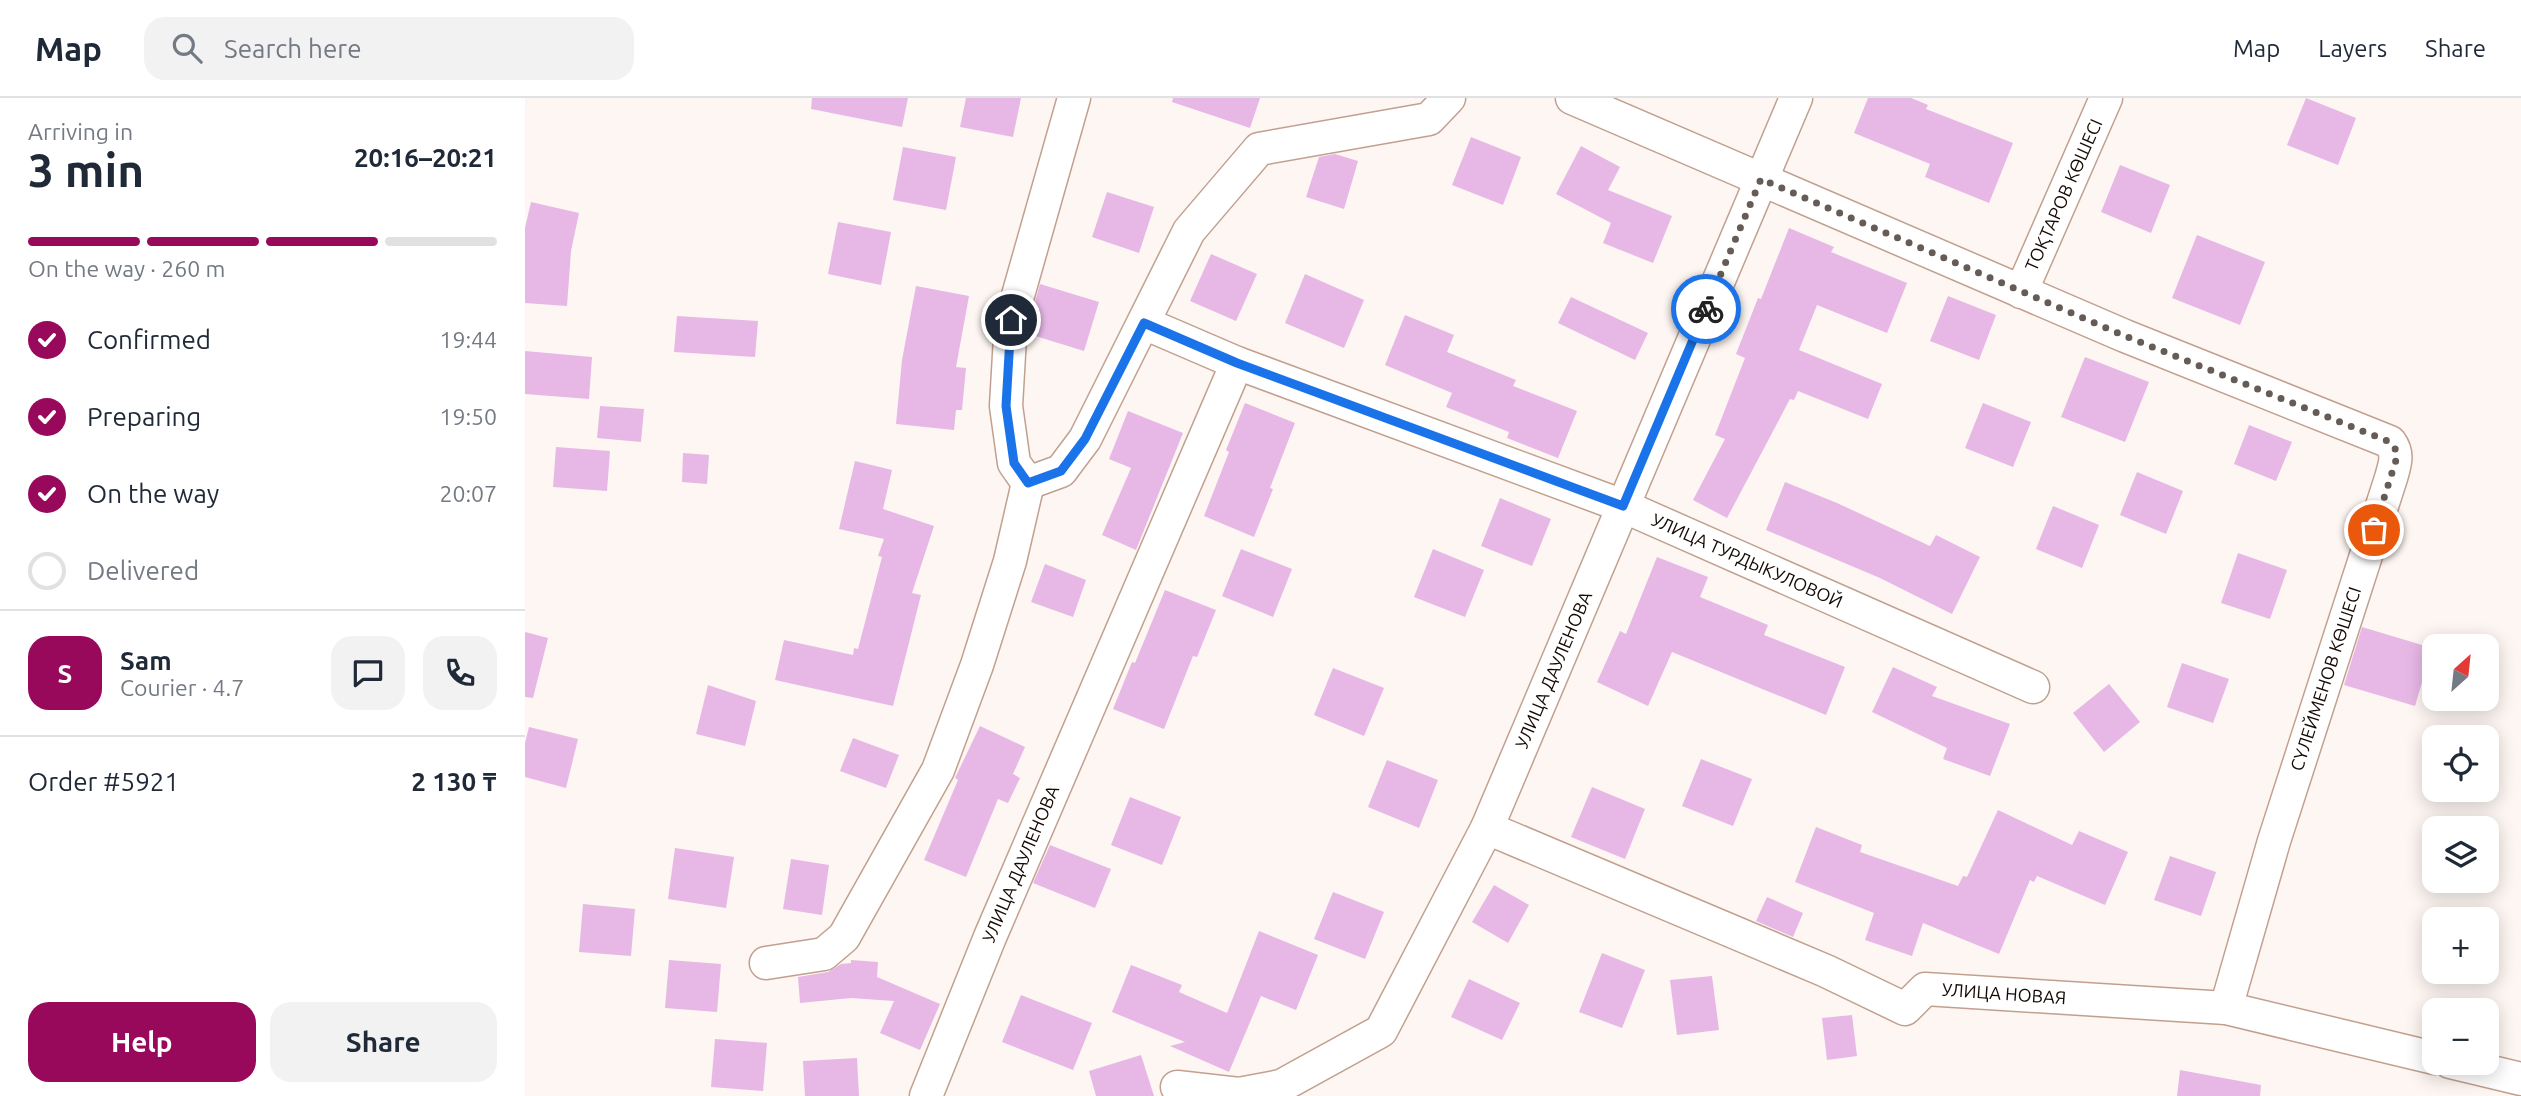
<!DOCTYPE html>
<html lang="en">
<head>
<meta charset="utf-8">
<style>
	:root { --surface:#fff; --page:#f2f2f3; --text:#1f2937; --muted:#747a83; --line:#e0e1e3; --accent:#99095b }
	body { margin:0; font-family:Ubuntu,sans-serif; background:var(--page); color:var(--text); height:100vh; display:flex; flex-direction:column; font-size:26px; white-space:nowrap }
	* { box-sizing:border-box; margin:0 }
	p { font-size:23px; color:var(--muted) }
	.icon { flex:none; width:38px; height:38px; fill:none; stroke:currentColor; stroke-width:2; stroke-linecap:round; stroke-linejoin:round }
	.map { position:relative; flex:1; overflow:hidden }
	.sheet { display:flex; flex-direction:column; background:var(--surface); width:525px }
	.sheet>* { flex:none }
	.needle { width:46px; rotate:27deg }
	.buttons { position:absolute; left:1897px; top:536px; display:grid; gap:14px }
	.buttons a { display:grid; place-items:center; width:77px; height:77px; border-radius:14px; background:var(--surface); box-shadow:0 4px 18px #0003; font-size:35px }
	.pin { position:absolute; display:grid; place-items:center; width:60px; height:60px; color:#fff; margin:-30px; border:4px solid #fff; border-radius:50%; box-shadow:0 2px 7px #0007 }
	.courier { position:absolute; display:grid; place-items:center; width:70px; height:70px; margin:-35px; border:5px solid #1a73e8; border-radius:50%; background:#fff; color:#222; box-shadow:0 2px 9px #0007 }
	.overview em { font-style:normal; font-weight:700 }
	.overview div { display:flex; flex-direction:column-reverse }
	.overview { display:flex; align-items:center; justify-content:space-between; height:119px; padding:0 28px }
	h1 { font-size:46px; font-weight:700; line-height:52px }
	.bar { display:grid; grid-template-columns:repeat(4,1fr); gap:10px 7px; align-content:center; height:84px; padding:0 28px }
	.bar i { height:9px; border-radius:5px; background:var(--line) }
	.bar .current { background:var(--accent) }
	.bar p { grid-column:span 4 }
	.line { display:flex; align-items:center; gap:18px; padding:0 28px; border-top:2px solid var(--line) }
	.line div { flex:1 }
	.round { display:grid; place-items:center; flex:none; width:74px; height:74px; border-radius:21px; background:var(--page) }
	ol { padding:0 28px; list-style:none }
	li { display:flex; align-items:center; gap:21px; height:77px }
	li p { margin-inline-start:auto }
	li .icon { padding:7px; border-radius:50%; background:var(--accent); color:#fff; stroke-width:4 }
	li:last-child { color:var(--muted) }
	li i { width:38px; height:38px; border:4px solid var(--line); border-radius:50% }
	.cta { display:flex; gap:14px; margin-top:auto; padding:14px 28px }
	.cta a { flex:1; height:80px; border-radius:21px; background:var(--accent); color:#fff; font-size:28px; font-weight:700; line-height:80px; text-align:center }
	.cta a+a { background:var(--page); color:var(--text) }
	header { display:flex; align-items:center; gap:42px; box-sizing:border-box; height:98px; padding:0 35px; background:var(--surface); border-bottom:2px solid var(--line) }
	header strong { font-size:33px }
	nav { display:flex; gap:38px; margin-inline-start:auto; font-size:24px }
	.search { width:490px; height:63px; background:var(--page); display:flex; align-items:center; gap:18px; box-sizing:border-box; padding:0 24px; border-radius:21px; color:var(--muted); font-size:26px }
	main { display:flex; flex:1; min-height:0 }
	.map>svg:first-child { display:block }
	.building { fill:#e7b8e6 }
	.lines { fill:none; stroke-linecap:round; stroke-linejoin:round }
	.minor-casing { stroke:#c2a08f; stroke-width:35 }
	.minor { stroke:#fff; stroke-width:32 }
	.done { stroke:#665c57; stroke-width:7; stroke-dasharray:0 12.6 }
	.route { stroke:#1a73e8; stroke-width:9 }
	.labels { text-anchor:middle; stroke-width:5; stroke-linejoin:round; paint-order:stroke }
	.street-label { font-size:18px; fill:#140904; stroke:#fff }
</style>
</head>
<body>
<header>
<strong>Map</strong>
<div class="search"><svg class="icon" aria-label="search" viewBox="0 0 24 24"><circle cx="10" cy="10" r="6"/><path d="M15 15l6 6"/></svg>Search here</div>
<nav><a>Map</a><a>Layers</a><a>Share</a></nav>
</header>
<main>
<section class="sheet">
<div class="overview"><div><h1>3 min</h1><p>Arriving in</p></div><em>20:16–20:21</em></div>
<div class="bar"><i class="current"></i><i class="current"></i><i class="current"></i><i></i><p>On the way · 260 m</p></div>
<ol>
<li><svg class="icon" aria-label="check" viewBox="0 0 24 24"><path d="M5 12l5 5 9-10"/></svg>Confirmed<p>19:44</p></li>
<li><svg class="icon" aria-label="check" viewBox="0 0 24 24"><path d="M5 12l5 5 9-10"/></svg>Preparing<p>19:50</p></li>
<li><svg class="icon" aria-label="check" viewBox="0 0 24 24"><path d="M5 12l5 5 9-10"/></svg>On the way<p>20:07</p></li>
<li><i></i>Delivered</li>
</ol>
<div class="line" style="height:126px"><b class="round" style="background:var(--accent);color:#fff">S</b><div><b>Sam</b><p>Courier · 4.7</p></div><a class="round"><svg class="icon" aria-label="chat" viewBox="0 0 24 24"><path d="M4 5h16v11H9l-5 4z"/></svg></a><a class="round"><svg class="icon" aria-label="phone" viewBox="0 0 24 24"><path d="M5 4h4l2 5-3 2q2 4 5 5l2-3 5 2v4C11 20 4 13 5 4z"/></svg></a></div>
<div class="line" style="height:91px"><div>Order #5921</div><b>2 130 ₸</b></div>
<div class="cta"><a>Help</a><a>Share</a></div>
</section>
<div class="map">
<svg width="1996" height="998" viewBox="0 0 1996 998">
	<rect width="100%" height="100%" fill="#fdf6f2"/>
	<g class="building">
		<path d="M287,0H383L377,29L286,11Z"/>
		<path d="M441,0H496L488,39L435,29Z"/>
		<path d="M648,0H735L725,30L647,4Z"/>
		<path d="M1343,0H1386L1403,7L1401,11L1488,45L1464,105L1400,79L1405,66L1329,35Z"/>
		<path d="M1781,0L1831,20L1813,67L1762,47Z"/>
		<path d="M946,39L996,59L978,107L927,87Z"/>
		<path d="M1056,48L1095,69L1083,92L1147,118L1128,165L1078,145L1086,125L1031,96Z"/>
		<path d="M378,49L431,59L421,112L368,102Z"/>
		<path d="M810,56L833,63L819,111L781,99L794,59Z"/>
		<path d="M1595,67L1645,87L1626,135L1576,114Z"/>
		<path d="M582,94L629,109L614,155L567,139Z"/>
		<path d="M6,104L54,115L46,153L42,208L0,205V130Z"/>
		<path d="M313,124L366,134L356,187L303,176Z"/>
		<path d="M1264,130L1309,149L1306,154L1382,185L1362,235L1292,207L1274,252L1357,286L1343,321L1273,293L1269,302L1265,301L1202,420L1168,402L1200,341L1190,337L1220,260L1211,256L1233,200L1236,201Z"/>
		<path d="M1672,137L1740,164L1715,227L1647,200Z"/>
		<path d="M686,156L732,176L711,223L665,203Z"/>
		<path d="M780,176L839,202L819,250L760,225Z"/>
		<path d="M515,186L574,204L559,253L504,236V225Z"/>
		<path d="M391,188L444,198L431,269L441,270L437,312H431L429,332L371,326L377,262Z"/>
		<path d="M1423,198L1471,217L1454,262L1405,243Z"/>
		<path d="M1046,199L1123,235L1110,262L1033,225Z"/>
		<path d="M880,217L929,237L922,254L991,282L988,288L1052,313L1033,360L982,340L984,334L921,309L927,295L860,267Z"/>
		<path d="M152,218L233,223L230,259L149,254Z"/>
		<path d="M0,253L67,259L64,301L0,296Z"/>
		<path d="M1560,259L1624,284L1600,344L1536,319Z"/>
		<path d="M720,305L770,325L745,390L748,391L729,439L679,418L704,354L701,352Z"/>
		<path d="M1458,305L1506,324L1488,369L1440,350Z"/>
		<path d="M75,308L119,311L116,344L72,340Z"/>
		<path d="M603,313L658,335L611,452L577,437L606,370L584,361Z"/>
		<path d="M1724,327L1767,344L1751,383L1709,366Z"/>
		<path d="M31,349L85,353L82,393L28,389Z"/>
		<path d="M158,355L184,357L182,386L157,384Z"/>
		<path d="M330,363L367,372L358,411L409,428L387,495L396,497L368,608L250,582L259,542L328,557L329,550L333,551L357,459L353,458L359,441L314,431Z"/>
		<path d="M1612,374L1658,393L1641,436L1595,417Z"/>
		<path d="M1260,384L1312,405L1405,448L1411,437L1455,459L1427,516L1355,480L1241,432Z"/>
		<path d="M975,400L1026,421L1007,468L956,448Z"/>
		<path d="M1528,408L1574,427L1557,470L1511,451Z"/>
		<path d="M716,451L767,471L748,519L697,498Z"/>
		<path d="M908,451L959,472L940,519L889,499Z"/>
		<path d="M1713,455L1762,472L1745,521L1696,505Z"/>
		<path d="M1132,459L1183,479L1175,499L1243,527L1239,537L1320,569L1301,617L1147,554L1123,608L1072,584L1095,533L1101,536Z"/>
		<path d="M520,466L561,482L548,519L506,504Z"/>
		<path d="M640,492L691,512L672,559L668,558L639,631L588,611L607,564L610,565Z"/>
		<path d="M1837,529L1907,550L1890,608L1819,587Z"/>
		<path d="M0,534L23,540L8,600L0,599Z"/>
		<path d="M1657,565L1704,581L1688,625L1642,609Z"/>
		<path d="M1368,569L1412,589L1407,598L1485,626L1465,678L1418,661L1422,650L1347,614Z"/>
		<path d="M808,570L859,590L839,638L789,617Z"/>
		<path d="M1584,586L1615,624L1579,654L1548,615Z"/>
		<path d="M183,587L231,603L220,648L171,636Z"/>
		<path d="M455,628L500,649L488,676L495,680L483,705L473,701L441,779L399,762L433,682L430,680Z"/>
		<path d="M4,629L53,641L41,690L0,679V645Z"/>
		<path d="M328,640L374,657L361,690L315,673Z"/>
		<path d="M1176,661L1227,681L1208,728L1157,708Z"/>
		<path d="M862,662L913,682L894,730L843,709Z"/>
		<path d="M1067,689L1120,711L1100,761L1046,739Z"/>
		<path d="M605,699L656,719L637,767L586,747Z"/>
		<path d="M1473,712L1547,747L1554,733L1603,754L1580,807L1512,778L1509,784L1505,782L1474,856L1398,825L1387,858L1340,842L1349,815L1270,784L1291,729L1337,747L1335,754L1433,788L1438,778L1442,779Z"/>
		<path d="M525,747L586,771L570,810L508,785Z"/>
		<path d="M150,750L209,759L201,810L143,801Z"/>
		<path d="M1645,758L1691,774L1676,818L1629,802Z"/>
		<path d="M266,761L304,767L297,817L258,811Z"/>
		<path d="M969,787L1004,807L983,845L947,824Z"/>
		<path d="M808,794L859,814L840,861L789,841Z"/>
		<path d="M1242,799L1278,815L1268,839L1231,823Z"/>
		<path d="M58,806L110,811L106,858L54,854Z"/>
		<path d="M734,833L793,857L771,912L736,898L704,974L645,948L660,944L587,914L606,867L657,887L654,894L702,915Z"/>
		<path d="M1077,855L1120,872L1097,930L1054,914Z"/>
		<path d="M144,862L196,866L192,914L140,910Z"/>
		<path d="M326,862L353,864L352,879L415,906L395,952L355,935L369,903L326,900L275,905L273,879L303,874L316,866L326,865Z"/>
		<path d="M1187,878L1194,932L1152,937L1145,882Z"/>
		<path d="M944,881L995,905L977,942L926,919Z"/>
		<path d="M496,897L567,925L548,972L477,944Z"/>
		<path d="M1327,917L1332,958L1302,962L1297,920Z"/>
		<path d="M190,941L242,945L238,993L186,989Z"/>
		<path d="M616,957L629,998H571L564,973Z"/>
		<path d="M332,960L334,998H280L278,963Z"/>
		<path d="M1655,972L1736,987L1735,998H1652Z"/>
	</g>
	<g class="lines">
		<g class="minor-casing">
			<g id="minor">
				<path d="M549,0L486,222L481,308L489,365L503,385L536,373L560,341L664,133L734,51L904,21L924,0"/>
				<path d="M1047,0L1600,238L1865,344C1874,356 1870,366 1866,380L1749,743L1701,910"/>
				<path d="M1496,194L1581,0"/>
				<path d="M619,225L712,265L1098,408L1508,589"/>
				<path d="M962,730L1301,873L1380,911L1400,891L1701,910L1909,960"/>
				<path d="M241,865L299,856L319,839L413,672L452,567L485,463L503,385"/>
				<path d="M1925,964L1996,981"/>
				<path d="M652,989L714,996L756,988L856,933L962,730L1271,0"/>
				<path d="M401,998L465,839L712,265"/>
			</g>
		</g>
		<use href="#minor" class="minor"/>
	</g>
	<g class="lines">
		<path class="done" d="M1181,211L1236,81L1600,238L1865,344L1871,352V362L1849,432"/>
		<path class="route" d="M486,222L481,308L489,365L503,385L536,373L560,341L619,225L712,265L1098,408L1181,211"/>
	</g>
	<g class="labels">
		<g class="street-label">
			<text transform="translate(1539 97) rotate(-66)" y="6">ТОҚТАРОВ КӨШЕСІ</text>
			<text transform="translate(1222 463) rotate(24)" y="6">УЛИЦА ТУРДЫКУЛОВОЙ</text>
			<text transform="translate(1029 572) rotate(-67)" y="6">УЛИЦА ДАУЛЕНОВА</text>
			<text transform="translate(1801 581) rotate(-72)" y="6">СҮЛЕЙМЕНОВ КӨШЕСІ</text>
			<text transform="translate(496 766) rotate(-67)" y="6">УЛИЦА ДАУЛЕНОВА</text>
			<text transform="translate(1479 896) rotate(4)" y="6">УЛИЦА НОВАЯ</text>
		</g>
	</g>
</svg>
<div class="buttons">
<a><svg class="needle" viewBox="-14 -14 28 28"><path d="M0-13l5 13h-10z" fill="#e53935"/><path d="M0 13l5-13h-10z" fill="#747a83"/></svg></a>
<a><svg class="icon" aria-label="locate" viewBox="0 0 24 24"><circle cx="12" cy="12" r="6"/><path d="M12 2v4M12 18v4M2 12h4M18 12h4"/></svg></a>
<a><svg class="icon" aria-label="layers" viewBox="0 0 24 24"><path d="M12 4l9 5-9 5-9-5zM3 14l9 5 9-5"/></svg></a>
<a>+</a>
<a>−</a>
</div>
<div class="pin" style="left:1849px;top:432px;background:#ea580c"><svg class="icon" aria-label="bag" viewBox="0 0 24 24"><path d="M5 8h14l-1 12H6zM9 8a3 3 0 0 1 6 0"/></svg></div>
<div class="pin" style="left:486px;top:222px;background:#1f2937"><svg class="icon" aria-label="home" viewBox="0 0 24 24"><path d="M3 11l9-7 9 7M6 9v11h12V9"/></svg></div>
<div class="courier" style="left:1181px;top:211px"><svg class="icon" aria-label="bike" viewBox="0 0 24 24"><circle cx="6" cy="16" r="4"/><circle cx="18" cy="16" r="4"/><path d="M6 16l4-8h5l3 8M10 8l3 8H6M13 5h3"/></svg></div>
</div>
</main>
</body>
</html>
